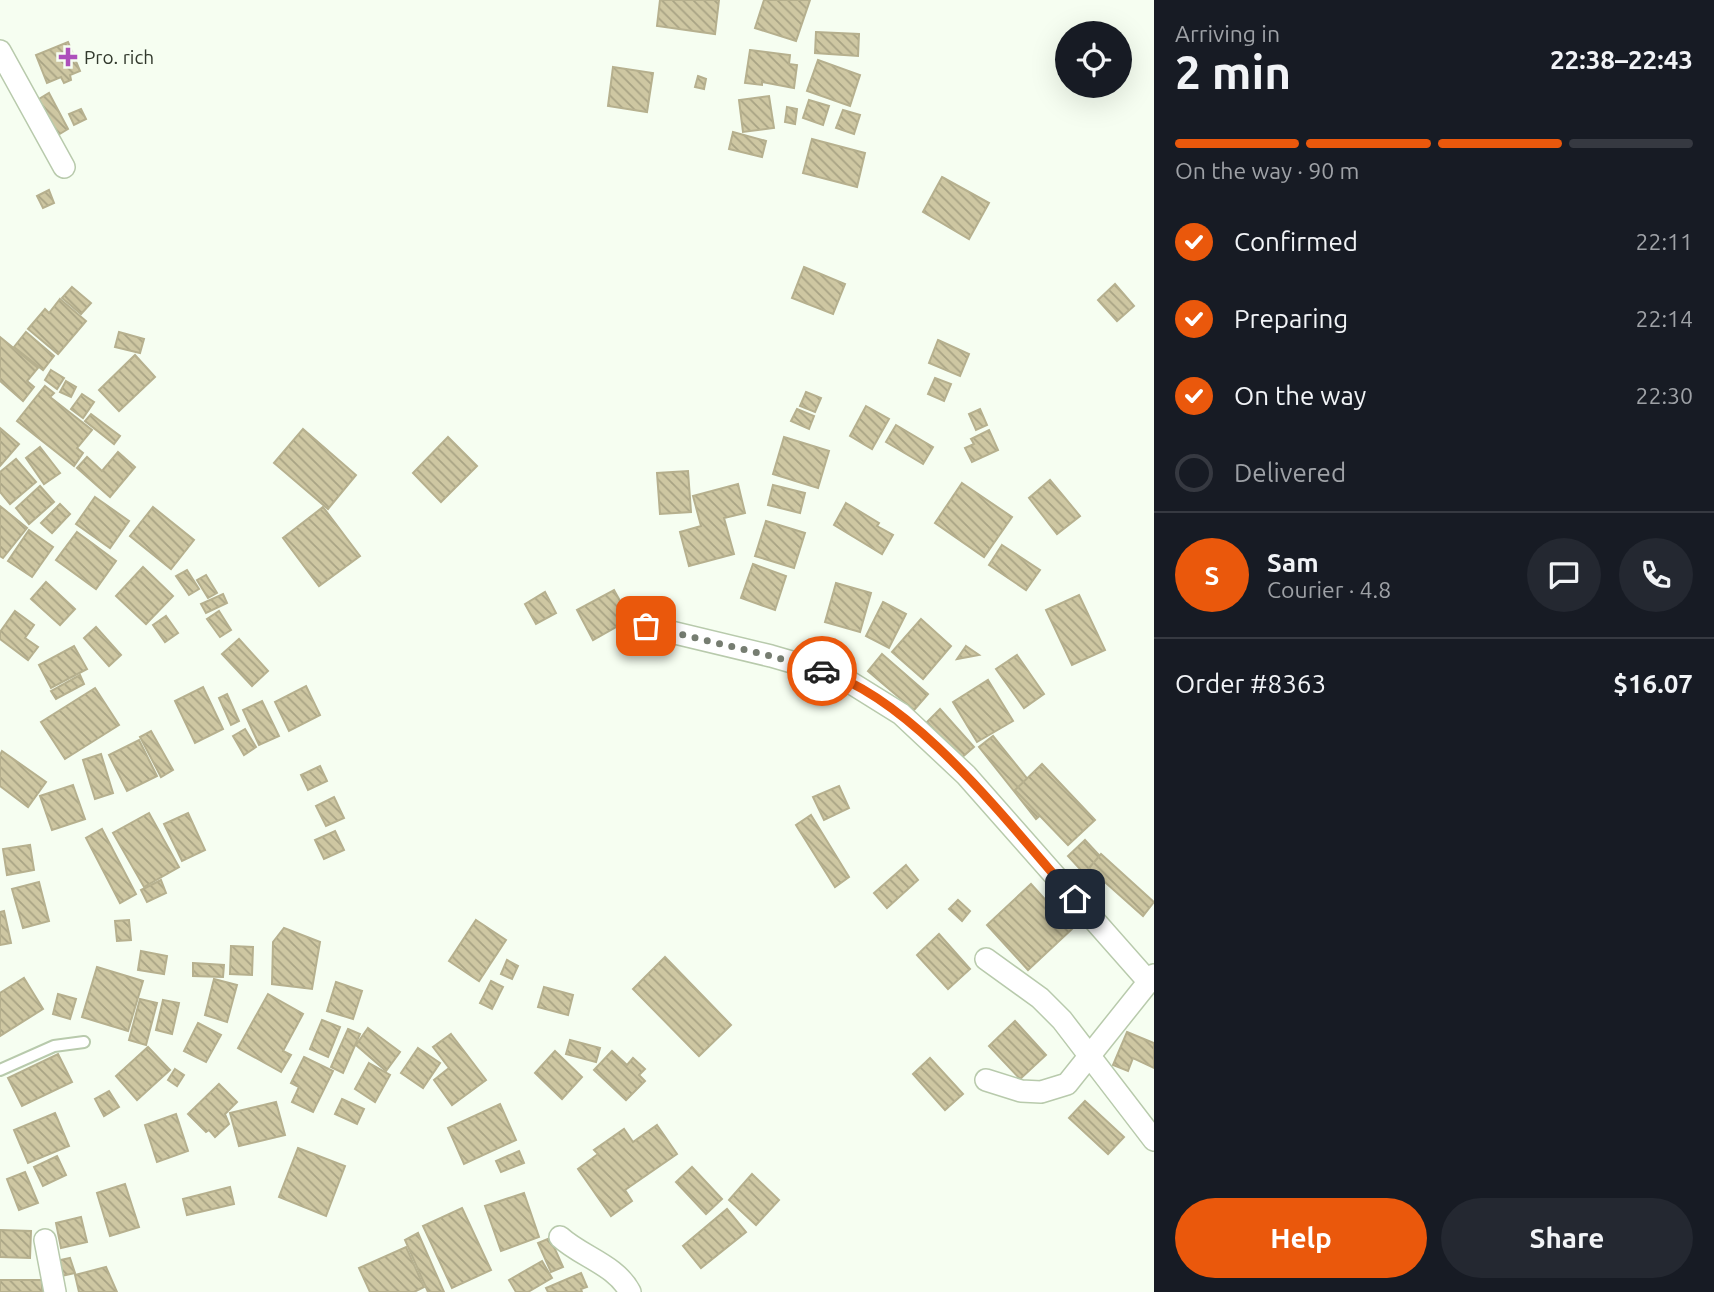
<!DOCTYPE html>
<html lang="en">
<head>
<meta charset="utf-8">
<style>
	:root { --surface:#171b24; --page:#242831; --text:#f1f3f6; --muted:#9ea1a6; --line:#363941; --accent:#ea580c }
	body { margin:0; font-family:Ubuntu,sans-serif; background:var(--page); color:var(--text); height:100vh; display:flex; flex-direction:column; font-size:26px; white-space:nowrap }
	* { box-sizing:border-box; margin:0 }
	p { font-size:23px; color:var(--muted) }
	.icon { flex:none; width:38px; height:38px; fill:none; stroke:currentColor; stroke-width:2; stroke-linecap:round; stroke-linejoin:round }
	.map { position:relative; flex:1; overflow:hidden }
	.sheet { display:flex; flex-direction:column; background:var(--surface); width:560px }
	.sheet>* { flex:none }
	.buttons { position:absolute; left:1055px; top:21px; display:grid; gap:14px }
	.buttons a { display:grid; place-items:center; width:77px; height:77px; border-radius:50%; background:var(--surface); box-shadow:0 7px 28px #0002; font-size:35px }
	.pin { position:absolute; display:grid; place-items:center; width:60px; height:60px; color:#fff; margin:-30px; border-radius:14px; box-shadow:0 4px 10px #0006 }
	.courier { position:absolute; display:grid; place-items:center; width:70px; height:70px; margin:-35px; border:5px solid #ea580c; border-radius:50%; background:#fff; color:#222; box-shadow:0 2px 9px #0007 }
	.summary em { font-style:normal; font-weight:700 }
	.summary div { display:flex; flex-direction:column-reverse }
	.summary { display:flex; align-items:center; justify-content:space-between; height:119px; padding:0 21px }
	h1 { font-size:46px; font-weight:700; line-height:52px }
	.bar { display:grid; grid-template-columns:repeat(4,1fr); gap:10px 7px; align-content:center; height:84px; padding:0 21px }
	.bar i { height:9px; border-radius:5px; background:var(--line) }
	.bar .active { background:var(--accent) }
	.bar p { grid-column:span 4 }
	.line { display:flex; align-items:center; gap:18px; padding:0 21px; border-top:2px solid var(--line) }
	.line div { flex:1 }
	.round { display:grid; place-items:center; flex:none; width:74px; height:74px; border-radius:37px; background:var(--page) }
	ol { padding:0 21px; list-style:none }
	li { display:flex; align-items:center; gap:21px; height:77px }
	li p { margin-inline-start:auto }
	li .icon { padding:7px; border-radius:50%; background:var(--accent); color:#fff; stroke-width:4 }
	li:last-child { color:var(--muted) }
	li i { width:38px; height:38px; border:4px solid var(--line); border-radius:50% }
	.button { display:flex; gap:14px; margin-top:auto; padding:14px 21px }
	.button a { flex:1; height:80px; border-radius:42px; background:var(--accent); color:#fff; font-size:28px; font-weight:700; line-height:80px; text-align:center }
	.button a+a { background:var(--page); color:var(--text) }
	main { display:flex; flex:1; min-height:0 }
	.map>svg:first-child { display:block }
	.building { fill:url(#building-back-hatch); stroke:#b6b08e; stroke-width:2 }
	.lines { fill:none; stroke-linecap:round; stroke-linejoin:round }
	.lane-casing { stroke:#b8caac; stroke-width:14 }
	.street-casing { stroke:#b8caac; stroke-width:24 }
	.lane { stroke:#fff; stroke-width:10 }
	.street { stroke:#fff; stroke-width:21 }
	.done { stroke:#767d71; stroke-width:7; stroke-dasharray:0 12.6 }
	.route { stroke:#ea580c; stroke-width:9 }
	.poi-dot { fill:#ad50bb; stroke:#f6fef1; stroke-width:2.5 }
	.labels { text-anchor:middle; stroke-width:7; stroke-linejoin:round; paint-order:stroke }
	.poi-label { font-size:19px; fill:#31382c; stroke:#f6fef1; text-anchor:start }
</style>
</head>
<body>
<main>
<div class="map">
<svg width="1154" height="1292" viewBox="0 0 1154 1292">
	<defs>
		<pattern id="building-back-hatch" width="6" height="6" patternUnits="userSpaceOnUse" patternTransform="scale(1.75)"><rect width="6" height="6" fill="#cec7a2"/><path d="M-1 5l2 2M0 0l6 6M5-1l2 2" fill="none" stroke="#a8a384"/></pattern>
	</defs>
	<rect width="100%" height="100%" fill="#f6fef1"/>
	<g class="building">
		<path d="M660,0H719L715,34L657,26Z"/>
		<path d="M764,0H810L796,41L755,28Z"/>
		<path d="M816,32L859,34L858,56L815,53Z"/>
		<path d="M68,42L80,71L70,75L71,80L64,83L61,77L47,83L36,55Z"/>
		<path d="M750,50L790,55L789,64L797,65L794,88L762,82V85L745,83Z"/>
		<path d="M818,60L860,75L850,106L807,91Z"/>
		<path d="M613,67L653,73L647,112L608,106Z"/>
		<path d="M698,76L706,79L704,89L695,87Z"/>
		<path d="M49,93L68,129L58,135L34,102Z"/>
		<path d="M769,96L774,128L743,132L739,100Z"/>
		<path d="M809,100L829,106L823,125L803,118Z"/>
		<path d="M787,107L797,109L795,124L785,122Z"/>
		<path d="M81,109L86,119L74,125L69,114Z"/>
		<path d="M843,110L860,115L854,134L836,128Z"/>
		<path d="M733,132L766,141L762,157L729,149Z"/>
		<path d="M812,139L865,153L857,187L803,173Z"/>
		<path d="M942,177L989,203L969,239L923,212Z"/>
		<path d="M49,190L54,203L43,208L37,196Z"/>
		<path d="M804,267L845,284L833,314L792,298Z"/>
		<path d="M1115,284L1134,306L1117,321L1098,300Z"/>
		<path d="M72,287L91,303L81,314L62,298Z"/>
		<path d="M60,299L86,321L58,354L28,329L45,309L49,313Z"/>
		<path d="M26,332L54,356L43,370L14,347Z"/>
		<path d="M119,332L144,339L140,353L115,347Z"/>
		<path d="M0,337L38,368L27,381L34,387L23,401L0,381Z"/>
		<path d="M938,340L969,354L960,376L929,363Z"/>
		<path d="M135,355L155,377L119,411L99,390Z"/>
		<path d="M51,370L64,378L57,389L45,380Z"/>
		<path d="M935,378L951,384L944,401L928,394Z"/>
		<path d="M66,381L76,387L71,397L60,392Z"/>
		<path d="M45,386L54,393L50,397L92,430L77,448L83,453L74,466L17,421Z"/>
		<path d="M806,392L821,398L815,412L800,406Z"/>
		<path d="M82,394L94,402L83,418L71,409Z"/>
		<path d="M866,406L889,419L872,449L850,436Z"/>
		<path d="M797,409L814,416L809,429L791,421Z"/>
		<path d="M980,409L987,425L976,430L969,414Z"/>
		<path d="M91,414L120,436L114,444L85,421Z"/>
		<path d="M896,425L933,447L923,464L886,442Z"/>
		<path d="M0,428L19,444L0,466Z"/>
		<path d="M303,429L356,475L328,509L274,463Z"/>
		<path d="M989,430L998,450L972,462L965,448L974,444L971,439Z"/>
		<path d="M448,437L477,466L441,502L413,473Z"/>
		<path d="M784,437L829,451L818,488L773,474Z"/>
		<path d="M40,447L60,473L44,484L26,458Z"/>
		<path d="M118,452L135,467L110,497L77,468L87,457L102,471Z"/>
		<path d="M16,459L36,482L10,504L0,492V472Z"/>
		<path d="M688,471L691,512L660,514L657,473Z"/>
		<path d="M1050,480L1080,516L1057,534L1029,498Z"/>
		<path d="M962,483L1012,517L984,557L935,523Z"/>
		<path d="M738,484L745,513L724,518L734,554L689,566L680,532L701,526L693,496Z"/>
		<path d="M773,485L805,493L800,513L768,505Z"/>
		<path d="M40,486L54,502L29,524L16,508Z"/>
		<path d="M95,497L129,521L110,548L76,524Z"/>
		<path d="M846,503L879,523L877,526L893,535L882,554L834,525Z"/>
		<path d="M60,504L70,514L52,533L41,523Z"/>
		<path d="M0,506L27,528L3,558L0,556Z"/>
		<path d="M153,507L194,540L171,569L130,536Z"/>
		<path d="M323,507L360,556L319,586L283,538Z"/>
		<path d="M766,521L805,533L794,568L755,556Z"/>
		<path d="M29,530L53,547L32,577L8,561Z"/>
		<path d="M77,532L116,561L96,589L56,560Z"/>
		<path d="M1002,545L1040,570L1026,590L989,565Z"/>
		<path d="M753,564L786,576L775,610L741,598Z"/>
		<path d="M143,567L173,596L146,624L116,596Z"/>
		<path d="M187,570L199,589L189,595L176,576Z"/>
		<path d="M206,575L217,593L208,598L197,580Z"/>
		<path d="M46,582L75,609L60,625L31,599Z"/>
		<path d="M836,583L871,593L860,632L825,622Z"/>
		<path d="M614,590L630,619L593,640L577,610Z"/>
		<path d="M545,592L556,613L536,624L525,604Z"/>
		<path d="M223,594L227,603L206,613L201,604Z"/>
		<path d="M1079,595L1105,650L1072,665L1046,610Z"/>
		<path d="M883,602L906,614L889,648L866,636Z"/>
		<path d="M15,611L34,625L25,638L38,647L28,660L0,639V632Z"/>
		<path d="M219,611L231,630L220,637L207,619Z"/>
		<path d="M166,616L178,633L165,642L153,625Z"/>
		<path d="M921,619L951,646L923,679L892,652Z"/>
		<path d="M96,627L121,655L109,666L84,638Z"/>
		<path d="M239,639L268,671L252,686L222,654Z"/>
		<path d="M74,646L87,669L51,688L39,665Z"/>
		<path d="M966,646L979,655L957,659Z"/>
		<path d="M882,654L928,694L914,710L868,671Z"/>
		<path d="M1017,655L1044,694L1024,708L996,669Z"/>
		<path d="M80,675L84,684L56,699L51,691Z"/>
		<path d="M988,680L1013,721L977,742L953,702Z"/>
		<path d="M306,686L320,715L289,731L275,702Z"/>
		<path d="M203,687L223,729L195,743L175,701Z"/>
		<path d="M95,688L119,725L65,759L41,722Z"/>
		<path d="M227,694L239,721L231,725L219,698Z"/>
		<path d="M262,701L279,736L259,745L243,710Z"/>
		<path d="M940,709L974,747L960,759L927,722Z"/>
		<path d="M245,729L256,747L244,755L233,736Z"/>
		<path d="M151,731L173,770L161,777L140,737Z"/>
		<path d="M993,736L1050,807L1036,819L979,747Z"/>
		<path d="M139,740L157,776L127,791L109,755Z"/>
		<path d="M2,751L46,782L28,807L0,786V755Z"/>
		<path d="M101,754L113,793L95,799L83,760Z"/>
		<path d="M1042,764L1095,820L1068,845L1015,790Z"/>
		<path d="M320,766L327,781L308,790L301,775Z"/>
		<path d="M73,785L85,819L52,830L40,796Z"/>
		<path d="M839,786L849,808L824,820L813,797Z"/>
		<path d="M334,797L344,818L326,826L316,806Z"/>
		<path d="M149,813L179,867L144,887L113,833Z"/>
		<path d="M188,813L205,850L182,861L164,824Z"/>
		<path d="M811,815L849,877L835,887L796,825Z"/>
		<path d="M102,829L136,894L120,903L86,838Z"/>
		<path d="M335,831L344,850L324,859L315,840Z"/>
		<path d="M1085,840L1110,867L1093,883L1068,856Z"/>
		<path d="M30,845L34,870L7,875L3,849Z"/>
		<path d="M1101,854L1154,902L1143,916L1089,868Z"/>
		<path d="M906,865L918,880L887,908L874,893Z"/>
		<path d="M161,880L166,893L147,902L141,890Z"/>
		<path d="M39,882L49,921L23,928L12,889Z"/>
		<path d="M1031,884L1072,929L1028,970L987,925Z"/>
		<path d="M958,900L970,911L962,921L949,909Z"/>
		<path d="M4,911L11,943L0,945V912Z"/>
		<path d="M129,920L131,940L117,941L115,921Z"/>
		<path d="M476,920L506,940L479,981L449,961Z"/>
		<path d="M284,928L320,942L312,989L272,984L273,942Z"/>
		<path d="M939,934L970,969L948,989L917,955Z"/>
		<path d="M231,946L253,947L252,975L230,974Z"/>
		<path d="M141,951L167,956L164,974L138,970Z"/>
		<path d="M665,957L731,1025L699,1056L633,989Z"/>
		<path d="M507,960L518,966L512,979L501,974Z"/>
		<path d="M193,963L224,965L223,977L193,976Z"/>
		<path d="M97,967L143,981L128,1031L82,1017Z"/>
		<path d="M24,978L43,1009L0,1036V993Z"/>
		<path d="M214,979L237,985L227,1022L205,1015Z"/>
		<path d="M491,981L503,987L492,1009L480,1003Z"/>
		<path d="M336,982L362,991L353,1019L327,1011Z"/>
		<path d="M544,987L573,995L568,1015L538,1007Z"/>
		<path d="M58,994L76,999L70,1019L53,1014Z"/>
		<path d="M268,994L303,1014L283,1051L291,1055L281,1072L238,1048Z"/>
		<path d="M140,999L157,1003L146,1045L129,1040Z"/>
		<path d="M163,1000L179,1003L172,1034L156,1030Z"/>
		<path d="M322,1020L340,1027L328,1057L310,1049Z"/>
		<path d="M1015,1021L1046,1055L1020,1079L989,1046Z"/>
		<path d="M198,1023L221,1035L206,1062L184,1051Z"/>
		<path d="M368,1028L400,1052L386,1071L356,1045Z"/>
		<path d="M348,1029L360,1034L343,1073L331,1067Z"/>
		<path d="M1127,1032L1154,1043V1068L1133,1058L1128,1071L1113,1065Z"/>
		<path d="M451,1034L486,1080L452,1105L434,1080L449,1068L433,1047Z"/>
		<path d="M570,1040L600,1048L596,1062L566,1054Z"/>
		<path d="M148,1047L170,1070L137,1100L116,1076Z"/>
		<path d="M418,1048L440,1063L423,1088L401,1073Z"/>
		<path d="M555,1051L582,1077L562,1099L535,1073Z"/>
		<path d="M612,1051L627,1065L633,1058L645,1069L639,1075L645,1081L626,1100L594,1070Z"/>
		<path d="M58,1054L72,1082L22,1106L8,1078Z"/>
		<path d="M304,1057L333,1071L313,1112L292,1102L299,1087L291,1083Z"/>
		<path d="M930,1058L963,1094L945,1110L913,1074Z"/>
		<path d="M369,1063L390,1075L375,1102L355,1089Z"/>
		<path d="M175,1069L184,1075L177,1086L168,1080Z"/>
		<path d="M219,1084L237,1102L225,1114L229,1124L215,1137L209,1130L206,1132L188,1114Z"/>
		<path d="M109,1091L119,1107L104,1116L95,1099Z"/>
		<path d="M342,1099L364,1109L357,1124L335,1114Z"/>
		<path d="M1085,1101L1124,1137L1108,1154L1069,1118Z"/>
		<path d="M276,1102L285,1135L239,1146L230,1113Z"/>
		<path d="M500,1104L516,1140L464,1164L448,1128Z"/>
		<path d="M55,1113L69,1146L28,1163L14,1130Z"/>
		<path d="M176,1114L188,1151L157,1162L145,1125Z"/>
		<path d="M657,1125L677,1154L625,1190L632,1201L611,1216L578,1169L598,1154L594,1150L624,1129L633,1142Z"/>
		<path d="M298,1148L345,1166L326,1216L279,1197Z"/>
		<path d="M519,1151L524,1163L501,1172L496,1161Z"/>
		<path d="M57,1156L66,1175L43,1186L34,1167Z"/>
		<path d="M692,1167L722,1199L706,1214L676,1182Z"/>
		<path d="M25,1172L38,1203L19,1210L7,1179Z"/>
		<path d="M752,1174L779,1200L756,1225L729,1200Z"/>
		<path d="M125,1184L139,1227L110,1236L97,1193Z"/>
		<path d="M230,1187L234,1204L187,1215L183,1199Z"/>
		<path d="M524,1193L539,1237L501,1251L485,1206Z"/>
		<path d="M462,1208L491,1270L452,1288L423,1226Z"/>
		<path d="M727,1209L746,1232L701,1268L683,1246Z"/>
		<path d="M81,1217L87,1242L61,1248L56,1223Z"/>
		<path d="M0,1230L31,1231L30,1258L0,1257Z"/>
		<path d="M418,1233L444,1292H428L405,1240Z"/>
		<path d="M550,1238L563,1267L551,1272L538,1243Z"/>
		<path d="M406,1247L424,1287L414,1292H370L359,1268Z"/>
		<path d="M70,1258L75,1273L61,1276L56,1261Z"/>
		<path d="M542,1261L552,1278L528,1292H516L509,1280Z"/>
		<path d="M106,1267L117,1292H79L75,1275Z"/>
		<path d="M581,1273L587,1287L581,1289L582,1292H548L546,1288Z"/>
		<rect x="0" y="1280" width="42" height="12"/>
	</g>
	<g class="lines">
		<g class="lane-casing">
			<path id="lane" d="M0,1070L54,1046L84,1042"/>
		</g>
		<g class="street-casing">
			<g id="street">
				<path d="M0,51L64,167"/>
				<path d="M646,626L771,656L840,676L901,714L966,775L1148,981"/>
				<path d="M986,959L1040,998L1062,1020L1154,1140"/>
				<path d="M986,1080L1021,1091L1041,1092L1067,1084L1154,975"/>
				<path d="M560,1237C582,1257 616,1265 630,1292"/>
				<path d="M45,1240L55,1292"/>
			</g>
		</g>
		<use href="#lane" class="lane"/>
		<use href="#street" class="street"/>
	</g>
	<g class="lines">
		<path class="done" d="M646,626L771,656L822,671"/>
		<path class="route" d="M822,671C915,699 1011,827 1075,899"/>
	</g>
	<path class="poi-dot" d="M64.5 46.5h7v7h7v7h-7v7h-7v-7h-7v-7h7z"/>
	<g class="labels">
		<g class="poi-label">
			<text x="84" y="64">Pro. rich</text>
		</g>
	</g>
</svg>
<div class="buttons">
<a><svg class="icon" aria-label="locate" viewBox="0 0 24 24"><circle cx="12" cy="12" r="6"/><path d="M12 2v4M12 18v4M2 12h4M18 12h4"/></svg></a>
</div>
<div class="pin" style="left:646px;top:626px;background:#ea580c"><svg class="icon" aria-label="bag" viewBox="0 0 24 24"><path d="M5 8h14l-1 12H6zM9 8a3 3 0 0 1 6 0"/></svg></div>
<div class="pin" style="left:1075px;top:899px;background:#1f2937"><svg class="icon" aria-label="home" viewBox="0 0 24 24"><path d="M3 11l9-7 9 7M6 9v11h12V9"/></svg></div>
<div class="courier" style="left:822px;top:671px"><svg class="icon" aria-label="car" viewBox="0 0 24 24"><path d="M5 17H2v-5l4-1 3-4h7l3 4 3 1v5h-3M9 17h6M6 11h13"/><circle cx="7" cy="17" r="2"/><circle cx="17" cy="17" r="2"/></svg></div>
</div>
<section class="sheet">
<div class="summary"><div><h1>2 min</h1><p>Arriving in</p></div><em>22:38–22:43</em></div>
<div class="bar"><i class="active"></i><i class="active"></i><i class="active"></i><i></i><p>On the way · 90 m</p></div>
<ol>
<li><svg class="icon" aria-label="check" viewBox="0 0 24 24"><path d="M5 12l5 5 9-10"/></svg>Confirmed<p>22:11</p></li>
<li><svg class="icon" aria-label="check" viewBox="0 0 24 24"><path d="M5 12l5 5 9-10"/></svg>Preparing<p>22:14</p></li>
<li><svg class="icon" aria-label="check" viewBox="0 0 24 24"><path d="M5 12l5 5 9-10"/></svg>On the way<p>22:30</p></li>
<li><i></i>Delivered</li>
</ol>
<div class="line" style="height:126px"><b class="round" style="background:var(--accent);color:#fff">S</b><div><b>Sam</b><p>Courier · 4.8</p></div><a class="round"><svg class="icon" aria-label="chat" viewBox="0 0 24 24"><path d="M4 5h16v11H9l-5 4z"/></svg></a><a class="round"><svg class="icon" aria-label="phone" viewBox="0 0 24 24"><path d="M5 4h4l2 5-3 2q2 4 5 5l2-3 5 2v4C11 20 4 13 5 4z"/></svg></a></div>
<div class="line" style="height:91px"><div>Order #8363</div><b>$16.07</b></div>
<div class="button"><a>Help</a><a>Share</a></div>
</section>
</main>
</body>
</html>
